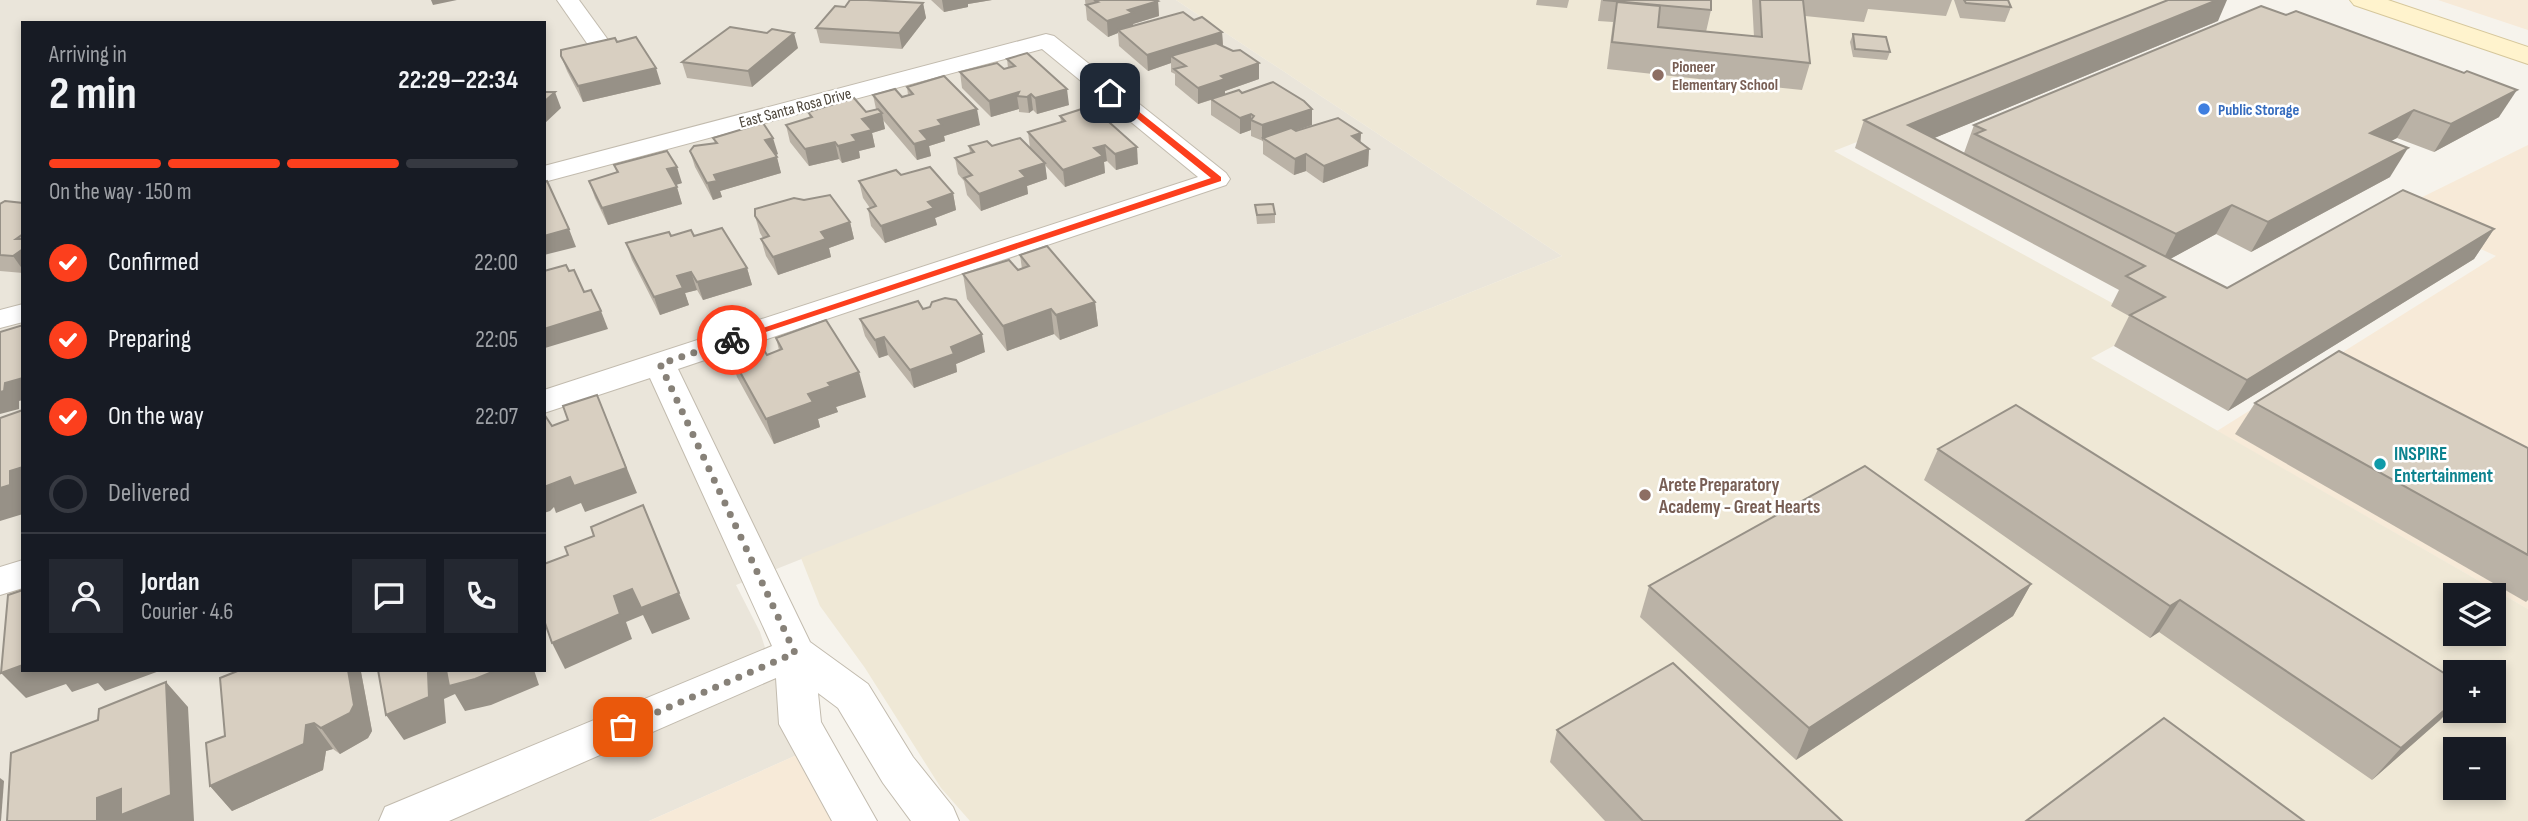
<!DOCTYPE html>
<html lang="en">
<head>
<meta charset="utf-8">
<style>
	:root { --surface:#171b24; --page:#242831; --text:#f1f3f6; --muted:#9ea1a6; --line:#363941; --accent:#fc3f1d }
	body { margin:0; font-family:"Sofia Sans Condensed",sans-serif; background:var(--page); color:var(--text); height:100vh; display:flex; flex-direction:column; font-size:26px; white-space:nowrap }
	* { box-sizing:border-box; margin:0 }
	p { font-size:23px; color:var(--muted) }
	.icon { flex:none; width:38px; height:38px; fill:none; stroke:currentColor; stroke-width:2; stroke-linecap:round; stroke-linejoin:round }
	.map { position:relative; flex:1; overflow:hidden }
	.details { position:absolute; left:21px; top:21px; width:525px; height:651px; display:flex; flex-direction:column; background:var(--surface); border-radius:0px; box-shadow:0 4px 10px #0003 }
	.details>* { flex:none }
	.tools { position:absolute; left:2443px; top:583px; display:grid; gap:14px }
	.tools a { display:grid; place-items:center; width:63px; height:63px; border-radius:0px; background:var(--surface); box-shadow:0 4px 10px #0003; font-size:35px }
	.pin { position:absolute; display:grid; place-items:center; width:60px; height:60px; color:#fff; margin:-30px; border-radius:14px; box-shadow:0 4px 10px #0006 }
	.courier { position:absolute; display:grid; place-items:center; width:70px; height:70px; margin:-35px; border:5px solid #fc3f1d; border-radius:50%; background:#fff; color:#222; box-shadow:0 2px 9px #0007 }
	.head em { font-style:normal; font-weight:700 }
	.head div { display:flex; flex-direction:column-reverse }
	.head { display:flex; align-items:center; justify-content:space-between; height:119px; padding:0 28px }
	h1 { font-size:46px; font-weight:700; line-height:52px }
	.bar { display:grid; grid-template-columns:repeat(4,1fr); gap:10px 7px; align-content:center; height:84px; padding:0 28px }
	.bar i { height:9px; border-radius:5px; background:var(--line) }
	.bar .selected { background:var(--accent) }
	.bar p { grid-column:span 4 }
	.line { display:flex; align-items:center; gap:18px; padding:0 28px; border-top:2px solid var(--line) }
	.line div { flex:1 }
	.round { display:grid; place-items:center; flex:none; width:74px; height:74px; border-radius:0px; background:var(--page) }
	ol { padding:0 28px; list-style:none }
	li { display:flex; align-items:center; gap:21px; height:77px }
	li p { margin-inline-start:auto }
	li .icon { padding:7px; border-radius:50%; background:var(--accent); color:#fff; stroke-width:4 }
	li:last-child { color:var(--muted) }
	li i { width:38px; height:38px; border:4px solid var(--line); border-radius:50% }
	.map>svg:first-child { display:block }
	.residential { fill:#eae5da; fill-rule:evenodd }
	.commercial { fill:#f7ead8 }
	.education { fill:#efe8d6; fill-rule:evenodd }
	.lines { fill:none; stroke-linecap:round; stroke-linejoin:round }
	.minor-casing { stroke:#c2bbae; stroke-width:2 }
	.secondary-casing { stroke:#d6c79b; stroke-width:2 }
	.minor { fill:#fff; fill-rule:evenodd }
	.secondary { fill:#fff3cd; fill-rule:evenodd }
	.wall { fill:#bab2a6 }
	.shaded-wall { fill:#979187 }
	.building { fill:#d8cfc1; stroke:#979187; stroke-width:2 }
	.route { fill:#fc3f1d }
	.done { stroke:#878178; stroke-width:7; stroke-dasharray:0 12.6 }
	.education-dot { fill:#8d6e63; stroke:#fff; stroke-width:2.5 }
	.shop-dot { fill:#3f7fe0; stroke:#fff; stroke-width:2.5 }
	.culture-dot { fill:#0f9aa8; stroke:#fff; stroke-width:2.5 }
	.labels { text-anchor:middle; stroke-width:5; stroke-linejoin:round; paint-order:stroke }
	.far-education-label { font-size:16px; font-weight:bold; fill:#785e54; stroke:#fff; text-anchor:start }
	.far-street-label { font-size:16px; fill:#4b4439; stroke:#fff }
	.far-shop-label { font-size:16px; font-weight:bold; fill:#366cbe; stroke:#fff; text-anchor:start }
	.culture-label { font-size:19px; font-weight:bold; fill:#0d838f; stroke:#fff; text-anchor:start }
	.education-label { font-size:19px; font-weight:bold; fill:#785e54; stroke:#fff; text-anchor:start }
</style>
</head>
<body>
<div class="map">
<svg width="2528" height="821" viewBox="0 0 2528 821">
	<rect width="100%" height="100%" fill="#f6f3ec"/>
	<path class="residential" d="M0,0H1176L1562,256L736,585L760,632L799,754L649,821H0ZM23,23H544V670H23Z"/>
	<g class="commercial">
		<path d="M2438,0H2528V30Z"/>
		<path d="M2528,145V609L2217,431L2496,256L2396,210Z"/>
		<path d="M799,754L839,821H649Z"/>
	</g>
	<path class="education" d="M1176,0H2218L1834,151L2114,304L2149,327L2091,358L2528,609V821H970L941,788L865,668L820,606L801,558L1562,256ZM2455,595H2494V634H2455ZM2455,672H2494V710H2455ZM2455,749H2494V788H2455Z"/>
	<g class="lines">
		<g class="minor-casing">
			<g id="minor">
				<path d="M557,0H579L611,44L607,49H591Z"/>
				<path d="M1046,34L1054,36L1226,173L1230,179L1226,185L678,369L810,642L868,684L913,757L953,807L959,821H911L883,783L838,708L818,693L821,722L877,821H832L779,724L776,678L449,821H379L385,807L772,646L650,378L544,413V390L1198,177L1042,49L544,182V166Z"/>
				<path d="M23,304V322L0,328V310Z"/>
				<path d="M23,560V588L0,595V567Z"/>
			</g>
		</g>
		<g class="secondary-casing">
			<path id="secondary" d="M2350,0H2388L2528,47V64L2354,5Z"/>
		</g>
		<use href="#minor" class="minor"/>
		<use href="#secondary" class="secondary"/>
	</g>
	<g class="wall">
		<path d="M931,0H992L968,4V7L944,12Z"/>
		<path d="M1085,0H1156L1158,1L1159,16L1133,24L1134,26L1194,20L1222,32L1223,46L1259,63V79L1225,91V94L1242,93L1312,125L1295,131L1361,133L1360,143L1369,149L1368,166L1323,183L1306,171L1294,175L1263,154V141L1251,136V130L1240,134L1211,115V100L1198,104L1175,85V74L1171,72V63L1148,71L1119,46L1118,33L1108,37L1087,20Z"/>
		<path d="M1537,0H1569L1567,8L1536,5Z"/>
		<path d="M1601,0H1711V10L1706,32L1754,37L1752,0H1952L1946,16L1868,9L1864,22L1805,16L1810,63L1802,90L1607,69L1613,22L1598,21Z"/>
		<path d="M1954,0H2008L2011,7L2005,22L1960,18Z"/>
		<path d="M923,3L926,18L902,49L820,43L816,28L845,7Z"/>
		<path d="M2261,6L2499,117L2434,152L2397,138L2390,141V177L2251,252L2216,234L2170,259L2227,288L2494,229L2474,259L2228,411L2114,346L2129,316L2111,306L2119,290L1855,148L1864,120L2218,21L1934,138L1964,153L1974,125Z"/>
		<path d="M1853,34L1890,52L1887,60L1853,57L1850,42Z"/>
		<path d="M617,42L661,84L583,102L567,71L561,56Z"/>
		<path d="M798,48L752,87L687,78L682,62Z"/>
		<path d="M1007,59L1069,105L1037,114L1033,110L1029,113L1019,112V109L991,117L962,88L960,72L1008,68Z"/>
		<path d="M907,87L980,125L944,136L945,141L929,146L931,156L917,160L883,120L885,129L872,133L875,147L859,151L860,158L842,163L839,159L809,166L790,142L786,125L810,118L808,112H866L876,109L873,95L902,97L908,95Z"/>
		<path d="M1060,116L1138,164L1116,170L1107,161L1104,162L1105,173L1065,187L1045,165L1047,179L1027,186L1028,194L981,211L967,195L964,181L958,174L955,158L970,153L969,146H992L1030,148L1028,132L1061,122Z"/>
		<path d="M713,138L778,154L776,155L781,173L720,191L722,197L713,200L695,167L690,151L715,143Z"/>
		<path d="M614,165L682,183L676,185L682,204L608,225L595,198L589,181L617,173Z"/>
		<path d="M901,175L953,193L956,210L935,218L937,225L885,243L871,226L868,209L870,208L863,198L859,181Z"/>
		<path d="M23,203V273L0,271V204Z"/>
		<path d="M1255,205L1275,214V223L1257,224Z"/>
		<path d="M755,216L850,222L854,239L829,248L831,257L778,275L766,256L761,239L763,238L760,233Z"/>
		<path d="M671,236H694L747,268L752,285L703,300L697,290L685,293L689,305L660,315L632,260L626,243Z"/>
		<path d="M1020,255L1095,302L1098,326L1060,340L1054,334L1007,351L967,299L963,274L1018,270L1022,269Z"/>
		<path d="M923,309L985,352L956,364L957,372L914,388L888,355L879,358L865,336L860,319Z"/>
		<path d="M776,338L866,397L836,407L838,412L818,419L820,427L774,444L737,377L729,352L767,355L779,350Z"/>
		<path d="M2255,403L2528,448V600L2526,602L2235,434Z"/>
		<path d="M1938,449L2455,680V704L2440,720L2372,780L2159,632L2150,638L1924,480Z"/>
		<path d="M2031,584L2013,616L1796,760L1640,617L1649,586Z"/>
		<path d="M361,672L372,731L368,738L340,754L333,749L326,751L323,770L232,811L210,786L225,736Z"/>
		<path d="M1557,730L1842,821H1605L1550,762Z"/>
	</g>
	<g class="shaded-wall">
		<path d="M431,0H457L433,5Z"/>
		<path d="M942,0H992L968,4V7L944,12Z"/>
		<path d="M2217,0H2227L2218,21L1915,146L1908,125Z"/>
		<path d="M1158,1L1159,16L1133,24L1134,29L1118,30V33L1108,37L1107,21L1128,10Z"/>
		<path d="M923,3L926,18L902,49L899,33Z"/>
		<path d="M1222,32L1223,47L1171,56V63L1148,71L1147,55Z"/>
		<path d="M794,33L798,48L752,87L748,71Z"/>
		<path d="M1259,63V79L1225,91V95L1198,104V88L1221,76Z"/>
		<path d="M656,68L661,84L583,102L578,86Z"/>
		<path d="M1067,89L1069,105L1037,114L1035,98Z"/>
		<path d="M2517,90L2499,117L2434,152L2451,124Z"/>
		<path d="M555,92L561,108L544,124V102Z"/>
		<path d="M1019,92L1017,96L1019,109L991,117L989,101Z"/>
		<path d="M1031,94L1033,110L1029,113L1027,97Z"/>
		<path d="M977,109L980,125L944,136L945,141L929,146L931,156L917,160L914,144L920,131L938,120Z"/>
		<path d="M1312,109V125L1267,140L1263,138L1262,142V125Z"/>
		<path d="M2414,110L2397,138L2353,161L2370,133Z"/>
		<path d="M882,113L885,129L872,133L875,147L859,151L860,158L842,163L838,146L852,135L862,119Z"/>
		<path d="M1251,114V130L1240,134V118Z"/>
		<path d="M1361,133L1360,149L1352,136Z"/>
		<path d="M773,138L778,154L770,157L765,140Z"/>
		<path d="M835,142L839,159L809,166L805,149Z"/>
		<path d="M1105,145L1107,161L1104,162L1105,173L1065,187L1063,170L1094,148Z"/>
		<path d="M1137,147L1138,164L1116,170L1115,154Z"/>
		<path d="M2408,148L2390,177L2251,252L2268,222Z"/>
		<path d="M1369,149L1368,166L1323,183L1324,166Z"/>
		<path d="M1306,154V171L1294,175L1295,159Z"/>
		<path d="M777,157L781,173L720,191L722,197L713,200L707,183L714,175Z"/>
		<path d="M1045,163L1047,179L1027,186L1028,194L981,211L979,194L1020,171Z"/>
		<path d="M677,167L682,183L672,186L667,169Z"/>
		<path d="M677,187L682,204L608,225L602,208Z"/>
		<path d="M953,193L956,210L935,218L937,225L885,243L881,226L928,202Z"/>
		<path d="M2232,205L2216,234L2161,264L2176,234Z"/>
		<path d="M850,222L854,239L829,248L831,257L778,275L773,257L821,232Z"/>
		<path d="M569,229L576,247L544,255V236Z"/>
		<path d="M2494,229L2474,259L2228,411L2247,380Z"/>
		<path d="M23,249V270L13,256Z"/>
		<path d="M747,268L752,285L703,300L697,282Z"/>
		<path d="M691,272L697,290L685,293L689,305L660,315L654,297L677,276Z"/>
		<path d="M1095,302L1098,326L1060,340L1056,315Z"/>
		<path d="M1051,309L1054,334L1007,351L1003,326Z"/>
		<path d="M601,311L608,329L545,348L544,346V329Z"/>
		<path d="M982,334L985,352L956,364L957,372L914,388L910,370L951,347Z"/>
		<path d="M884,337L888,355L879,358L875,340Z"/>
		<path d="M859,372L866,397L836,407L838,412L818,419L820,427L774,444L766,419L828,383Z"/>
		<path d="M23,378V400L19,401V409L0,414V392L5,383Z"/>
		<path d="M597,395L637,493L585,512L581,503L556,513L554,507L550,511L544,513V485L570,477Z"/>
		<path d="M23,467V514L0,521V488L10,471Z"/>
		<path d="M2031,584L2013,616L1796,760L1809,728Z"/>
		<path d="M632,589L679,593L690,619L652,634L643,615L626,622L632,639L565,669L552,643L614,596Z"/>
		<path d="M2180,600L2159,632L2150,638L2170,606Z"/>
		<path d="M23,665V670H162L105,691L98,683L72,692L66,684L26,698L1,673Z"/>
		<path d="M348,670H360L361,672L372,731L368,738L340,754L321,728Z"/>
		<path d="M435,670H534L539,685L491,705L465,711L455,694L444,699L446,723L404,740L386,715L428,673Z"/>
		<path d="M166,682L188,707L194,821H97V798L121,789Z"/>
		<path d="M2455,701V704L2440,720L2372,780L2401,748Z"/>
		<path d="M314,723L333,749L326,751L323,770L232,811L210,786L306,725Z"/>
		<path d="M0,778L4,781L1,821H0Z"/>
	</g>
	<g class="building">
		<path d="M850,0H867L923,3L899,33L816,28L835,6L845,7Z"/>
		<path d="M1094,0H1156L1158,1L1128,10L1133,13L1107,21L1086,5L1098,2Z"/>
		<path d="M1603,0H1711V10Z"/>
		<path d="M1760,0H1803L1810,63L1612,42L1617,2L1660,6L1658,27L1762,37Z"/>
		<path d="M1964,0H2008L2011,7L1966,3Z"/>
		<path d="M2168,0H2217L1908,125L2227,288L2403,190L2494,229L2247,380L2130,315L2165,297L2126,276L2145,266L1864,120Z"/>
		<path d="M2261,6L2286,15L2296,11L2464,73L2467,71L2517,90L2451,124L2414,110L2370,133L2408,148L2268,222L2232,205L2176,234L1975,134L1985,130L1974,125Z"/>
		<path d="M1183,12L1194,20L1202,17L1222,32L1147,55L1118,30Z"/>
		<path d="M730,27L767,33L772,29L794,33L748,71L682,62Z"/>
		<path d="M1853,34L1886,37L1890,52L1855,49Z"/>
		<path d="M636,37L656,68L578,86L561,56V50L615,38L617,42Z"/>
		<path d="M1216,43L1233,51L1240,50L1259,63L1221,76L1225,79L1198,88L1174,69L1186,66L1171,56Z"/>
		<path d="M1027,53L1067,89L1035,98L1031,94L1027,97L1017,96L1019,92L989,101L960,72L997,63L1004,69L1015,66L1007,59Z"/>
		<path d="M944,76L977,109L938,120L942,125L920,131L928,140L914,144L873,95L895,89L902,97L913,94L907,87Z"/>
		<path d="M1273,82L1304,101L1312,109L1262,125L1251,120L1254,116L1251,114L1240,118L1211,99L1239,90L1242,93Z"/>
		<path d="M544,92H555L544,102Z"/>
		<path d="M854,98L866,112L878,109L882,113L862,119L872,130L852,135L857,141L838,146L835,142L805,149L786,125L812,117L808,112Z"/>
		<path d="M1091,106L1137,147L1115,154L1105,145L1094,148L1103,156L1063,170L1028,132L1065,121L1060,116Z"/>
		<path d="M1338,118L1361,133L1352,136L1369,149L1324,166L1306,154L1295,159L1263,138L1291,128L1296,131Z"/>
		<path d="M763,123L773,138L765,140L777,157L714,175L717,181L707,183L690,151L694,146L717,143L713,138Z"/>
		<path d="M1020,138L1045,163L1020,171L1026,177L979,194L964,178L972,175L955,158L974,152L969,146L987,141L992,146Z"/>
		<path d="M667,151L677,167L667,169L677,187L602,208L589,181L618,172L614,165Z"/>
		<path d="M930,167L953,193L928,202L934,208L881,226L868,209L876,206L859,181L896,170L901,175Z"/>
		<path d="M547,181L569,229L544,236V182Z"/>
		<path d="M830,195L850,222L821,232L826,239L773,257L761,239L769,236L755,216V209L794,198L804,200Z"/>
		<path d="M5,201L23,203V234L16,239H23V249L13,256L0,255V204Z"/>
		<path d="M1273,204L1275,214L1257,215L1255,205Z"/>
		<path d="M722,228L747,268L697,282L691,272L677,276L683,288L654,297L626,243L669,232L671,236L691,230L694,236Z"/>
		<path d="M1047,246L1095,302L1056,315L1051,309L1003,326L963,274L1009,260L1018,270L1029,266L1020,255Z"/>
		<path d="M566,265L569,271L574,270L584,292L591,290L601,311L544,329V271Z"/>
		<path d="M945,298L956,300L982,334L951,347L954,354L910,370L884,337L875,340L860,319L918,301L923,309L930,307L932,302Z"/>
		<path d="M826,320L859,372L828,383L831,386L808,394L813,402L766,419L729,352L759,342L767,355L782,349L776,338Z"/>
		<path d="M23,325V378L5,383L4,391L0,392V332Z"/>
		<path d="M2339,351L2528,448V555L2255,403Z"/>
		<path d="M597,395L626,468L574,486L570,477L544,487V414L552,426L568,420L563,406Z"/>
		<path d="M2016,405L2455,680V701L2401,748L2180,600L2170,606L1938,449Z"/>
		<path d="M23,410V467L10,471V485L0,488V418Z"/>
		<path d="M1865,466L2031,584L1809,728L1649,586Z"/>
		<path d="M643,505L679,593L641,608L632,589L614,596L620,614L552,643L544,620V564L568,555L565,547L594,536L591,527Z"/>
		<path d="M23,590V665L1,673L8,595Z"/>
		<path d="M1673,663L1842,821H1643L1557,730Z"/>
		<path d="M240,670H348L354,705L350,713L321,728L314,723L306,725L304,744L210,786L206,743L225,736L220,678Z"/>
		<path d="M378,670H435L428,673L429,697L386,715Z"/>
		<path d="M446,670H497L475,679L449,686Z"/>
		<path d="M166,682L171,795L121,815V789L97,798V821H7L11,753L98,720L99,709Z"/>
		<path d="M2164,718L2304,821H2026Z"/>
	</g>
	<path class="route" d="M1107,91H1113L1221,177V181L736,342L727,340L1211,178L1107,94Z"/>
	<g class="lines">
		<path class="done" d="M623,727L795,653L660,364L732,340"/>
	</g>
	<g class="education-dot">
		<circle cx="1658" cy="75" r="7"/>
		<circle cx="1645" cy="495" r="7"/>
	</g>
	<circle class="shop-dot" cx="2204" cy="109" r="7"/>
	<circle class="culture-dot" cx="2380" cy="464" r="7"/>
	<g class="labels">
		<g class="far-education-label">
			<text x="1672" y="72">Pioneer<tspan x="1672" dy="18">Elementary School</tspan></text>
		</g>
		<g class="far-street-label">
			<text transform="translate(795 107) rotate(-15)" y="6">East Santa Rosa Drive</text>
		</g>
		<g class="far-shop-label">
			<text x="2218" y="115">Public Storage</text>
		</g>
		<g class="culture-label">
			<text x="2394" y="460">INSPIRE<tspan x="2394" dy="22">Entertainment</tspan></text>
		</g>
		<g class="education-label">
			<text x="1659" y="491">Arete Preparatory<tspan x="1659" dy="22">Academy - Great Hearts</tspan></text>
		</g>
	</g>
</svg>
<div class="tools">
<a><svg class="icon" aria-label="layers" viewBox="0 0 24 24"><path d="M12 4l9 5-9 5-9-5zM3 14l9 5 9-5"/></svg></a>
<a>+</a>
<a>−</a>
</div>
<div class="pin" style="left:623px;top:727px;background:#ea580c"><svg class="icon" aria-label="bag" viewBox="0 0 24 24"><path d="M5 8h14l-1 12H6zM9 8a3 3 0 0 1 6 0"/></svg></div>
<div class="pin" style="left:1110px;top:93px;background:#1f2937"><svg class="icon" aria-label="home" viewBox="0 0 24 24"><path d="M3 11l9-7 9 7M6 9v11h12V9"/></svg></div>
<div class="courier" style="left:732px;top:340px"><svg class="icon" aria-label="bike" viewBox="0 0 24 24"><circle cx="6" cy="16" r="4"/><circle cx="18" cy="16" r="4"/><path d="M6 16l4-8h5l3 8M10 8l3 8H6M13 5h3"/></svg></div>
<section class="details">
<div class="head"><div><h1>2 min</h1><p>Arriving in</p></div><em>22:29–22:34</em></div>
<div class="bar"><i class="selected"></i><i class="selected"></i><i class="selected"></i><i></i><p>On the way · 150 m</p></div>
<ol>
<li><svg class="icon" aria-label="check" viewBox="0 0 24 24"><path d="M5 12l5 5 9-10"/></svg>Confirmed<p>22:00</p></li>
<li><svg class="icon" aria-label="check" viewBox="0 0 24 24"><path d="M5 12l5 5 9-10"/></svg>Preparing<p>22:05</p></li>
<li><svg class="icon" aria-label="check" viewBox="0 0 24 24"><path d="M5 12l5 5 9-10"/></svg>On the way<p>22:07</p></li>
<li><i></i>Delivered</li>
</ol>
<div class="line" style="height:126px"><a class="round"><svg class="icon" aria-label="person" viewBox="0 0 24 24"><circle cx="12" cy="8" r="4"/><path d="M4 21q1-7 8-7t8 7"/></svg></a><div><b>Jordan</b><p>Courier · 4.6</p></div><a class="round"><svg class="icon" aria-label="chat" viewBox="0 0 24 24"><path d="M4 5h16v11H9l-5 4z"/></svg></a><a class="round"><svg class="icon" aria-label="phone" viewBox="0 0 24 24"><path d="M5 4h4l2 5-3 2q2 4 5 5l2-3 5 2v4C11 20 4 13 5 4z"/></svg></a></div>
</section>
</div>
</body>
</html>
